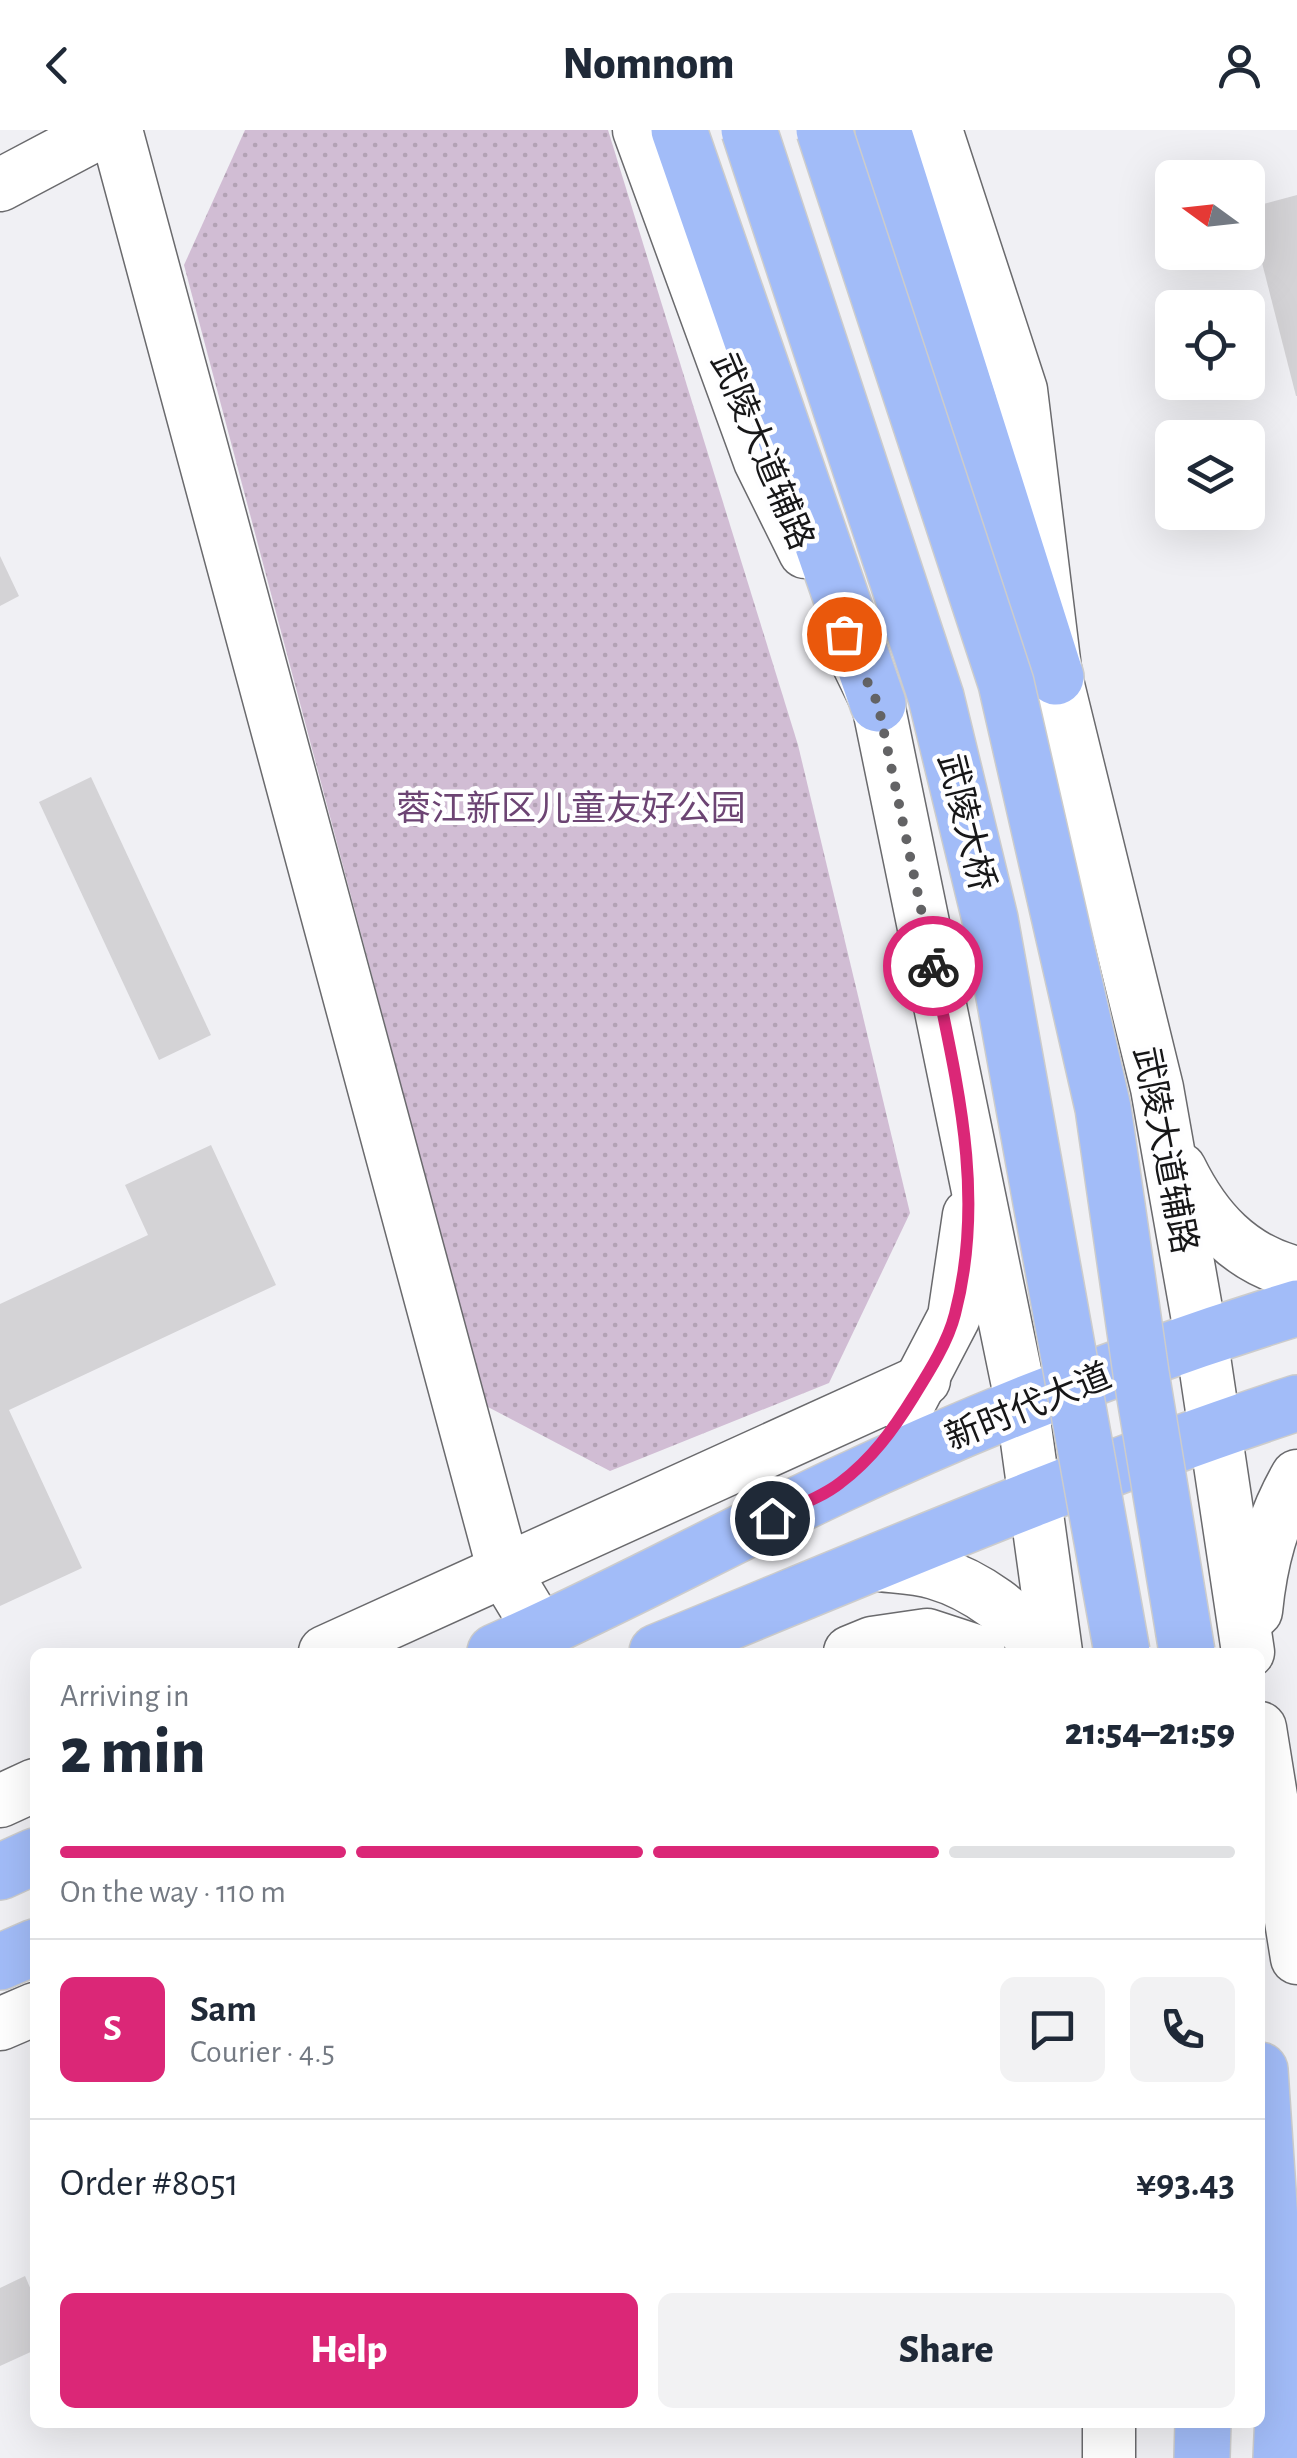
<!DOCTYPE html>
<html lang="en">
<head>
<meta charset="utf-8">
<style>
	:root { --surface:#fff; --page:#f2f2f3; --text:#1f2937; --muted:#747a83; --line:#e0e1e3; --accent:#db2777 }
	body { margin:0; font-family:"Alegreya Sans","Noto Sans SC",sans-serif; background:var(--page); color:var(--text); height:100vh; display:flex; flex-direction:column; font-size:38px; white-space:nowrap }
	* { box-sizing:border-box; margin:0 }
	p { font-size:32px; color:var(--muted) }
	.icon { flex:none; width:55px; height:55px; fill:none; stroke:currentColor; stroke-width:2; stroke-linecap:round; stroke-linejoin:round }
	.map { position:relative; flex:1; overflow:hidden }
	.side { position:absolute; left:30px; top:1518px; width:1235px; height:780px; display:flex; flex-direction:column; background:var(--surface); border-radius:15px; box-shadow:0 10px 40px #0002 }
	.side>* { flex:none }
	.needle { width:65px; rotate:285deg }
	.tools { position:absolute; left:1155px; top:30px; display:grid; gap:20px }
	.tools a { display:grid; place-items:center; width:110px; height:110px; border-radius:15px; background:var(--surface); box-shadow:0 10px 40px #0002; font-size:50px }
	.pin { position:absolute; display:grid; place-items:center; width:85px; height:85px; color:#fff; margin:-42px; border:5px solid #fff; border-radius:50%; box-shadow:0 2px 10px #0007 }
	.courier { position:absolute; display:grid; place-items:center; width:100px; height:100px; margin:-50px; border:8px solid #db2777; border-radius:50%; background:#fff; color:#222; box-shadow:0 2px 12px #0007 }
	.headline em { font-style:normal; font-weight:800 }
	.headline div { display:flex; flex-direction:column-reverse }
	.headline { display:flex; align-items:center; justify-content:space-between; height:170px; padding:0 30px }
	h1 { font-size:65px; font-weight:800; line-height:75px }
	.bar { display:grid; grid-template-columns:repeat(4,1fr); gap:15px 10px; align-content:center; height:120px; padding:0 30px }
	.bar i { height:12px; border-radius:8px; background:var(--line) }
	.bar .current { background:var(--accent) }
	.bar p { grid-column:span 4 }
	.line { display:flex; align-items:center; gap:25px; padding:0 30px; border-top:2px solid var(--line) }
	.line div { flex:1 }
	.round { display:grid; place-items:center; flex:none; width:105px; height:105px; border-radius:15px; background:var(--page) }
	.button { display:flex; gap:20px; margin-top:auto; padding:20px 30px }
	.button a { flex:1; height:115px; border-radius:15px; background:var(--accent); color:#fff; font-size:40px; font-weight:800; line-height:115px; text-align:center }
	.button a+a { background:var(--page); color:var(--text) }
	header { display:flex; justify-content:space-between; align-items:center; height:130px; padding:0 30px; background:var(--surface); font-size:45px; font-weight:800 }
	.map>svg:first-child { display:block }
	.grass { fill:url(#grass-dots) }
	.building { fill:#d4d3d6 }
	.lines { fill:none; stroke-linecap:round; stroke-linejoin:round }
	.secondary-casing { stroke:#6a6a6d; stroke-width:55 }
	.primary-casing { stroke:#ccc; stroke-width:58 }
	.secondary { stroke:#fff; stroke-width:52 }
	.primary { stroke:#a2bcf8; stroke-width:55 }
	.primary-bridge-casing { stroke:#ccc; stroke-width:58; stroke-linecap:butt }
	.primary-bridge { stroke:#a2bcf8; stroke-width:55 }
	.done { stroke:#636365; stroke-width:10; stroke-dasharray:0 18 }
	.route { stroke:#db2777; stroke-width:12 }
	.labels { text-anchor:middle; stroke-width:9; stroke-linejoin:round; paint-order:stroke }
	.street-label { font-size:35px; fill:#171718; stroke:#fefeff }
	.park-label { font-size:35px; fill:#6c4473; stroke:#fefeff }
</style>
</head>
<body>
<header><svg class="icon" aria-label="back" viewBox="0 0 24 24"><path d="M15 5l-7 7 7 7"/></svg>Nomnom<svg class="icon" aria-label="person" viewBox="0 0 24 24"><circle cx="12" cy="8" r="4"/><path d="M4 21q1-7 8-7t8 7"/></svg></header>
<div class="map">
<svg width="1297" height="2328" viewBox="0 0 1297 2328">
	<defs>
		<pattern id="grass-dots" width="8" height="8" patternUnits="userSpaceOnUse" patternTransform="scale(2.5)"><rect width="8" height="8" fill="#d1bdd4"/><path d="M2 2h.1M6 6h.1" fill="none" stroke="#b3a2b5" stroke-width="1.8" stroke-linecap="round"/></pattern>
	</defs>
	<rect width="100%" height="100%" fill="#f0f0f4"/>
	<path class="grass" d="M245,0H608L798,615L910,1083L829,1253L610,1341L486,1276L184,135Z"/>
	<g class="building">
		<path d="M1297,65V266H1296L1248,78Z"/>
		<path d="M0,426L19,466L0,476Z"/>
		<path d="M91,647L211,905L159,930L39,672Z"/>
		<path d="M211,1015L276,1155L9,1280L82,1438L0,1476V1174L148,1105L125,1055Z"/>
		<path d="M25,2146L35,2169V2220L0,2236V2158Z"/>
	</g>
	<g class="lines">
		<g class="secondary-casing">
			<g id="secondary">
				<path d="M116,0L504,1441L541,1502"/>
				<path d="M639,0L760,331L805,422"/>
				<path d="M936,0L1021,260L1056,547L1157,958L1201,1207L1248,1522"/>
				<path d="M0,55L104,0"/>
				<path d="M858,533L878,574L1022,1275L1056,1522"/>
				<path d="M1180,1039C1205,1090 1240,1129 1297,1143"/>
				<path d="M906,1279L954,1187L969,1085"/>
				<path d="M872,1434C892,1437 915,1437 935,1443C973,1454 1022,1486 1039,1522"/>
				<path d="M1256,1481C1261,1431 1272,1390 1297,1346"/>
				<path d="M325,1522L924,1250"/>
				<path d="M850,1522L872,1513L927,1505L979,1522"/>
				<path d="M1260,1598L1297,1828"/>
				<path d="M0,1671L35,1655"/>
				<path d="M0,1894L35,1879"/>
				<path d="M1109,2328V2292"/>
			</g>
		</g>
		<g class="primary-casing">
			<g id="primary">
				<path d="M679,0L878,574"/>
				<path d="M883,0L1056,547"/>
				<path d="M495,1522C611,1471 722,1410 837,1356C986,1286 1140,1226 1297,1178"/>
				<path d="M657,1522C868,1436 1080,1344 1297,1273"/>
				<path d="M0,1742L35,1726"/>
				<path d="M0,1832L35,1817"/>
				<path d="M1260,1940L1283,2285L1281,2328"/>
				<path d="M1202,2328L1203,2292"/>
			</g>
		</g>
		<use href="#secondary" class="secondary"/>
		<use href="#primary" class="primary"/>
		<g class="primary-bridge-casing">
			<g id="primary-bridge">
				<path d="M749,0L936,567L990,789L1122,1522"/>
				<path d="M824,0L1006,553L1103,978L1141,1243L1187,1522"/>
			</g>
		</g>
		<use href="#primary-bridge" class="primary-bridge"/>
	</g>
	<g class="lines">
		<path class="done" d="M844,504L878,574L933,836"/>
		<path class="route" d="M772,1388C794,1377 821,1368 840,1353C872,1329 893,1300 914,1266C929,1242 948,1212 955,1184C986,1065 957,953 933,836"/>
	</g>
	<g class="labels">
		<g class="street-label">
			<text transform="translate(763 321) rotate(67)" y="12">武陵大道辅路</text>
			<text transform="translate(967 692) rotate(76)" y="12">武陵大桥</text>
			<text transform="translate(1166 1020) rotate(79)" y="12">武陵大道辅路</text>
			<text transform="translate(1028 1276) rotate(-22)" y="12">新时代大道</text>
		</g>
		<g class="park-label">
			<text x="571" y="690">蓉江新区儿童友好公园</text>
		</g>
	</g>
</svg>
<div class="tools">
<a><svg class="needle" viewBox="-14 -14 28 28"><path d="M0-13l5 13h-10z" fill="#e53935"/><path d="M0 13l5-13h-10z" fill="#747a83"/></svg></a>
<a><svg class="icon" aria-label="locate" viewBox="0 0 24 24"><circle cx="12" cy="12" r="6"/><path d="M12 2v4M12 18v4M2 12h4M18 12h4"/></svg></a>
<a><svg class="icon" aria-label="layers" viewBox="0 0 24 24"><path d="M12 4l9 5-9 5-9-5zM3 14l9 5 9-5"/></svg></a>
</div>
<div class="pin" style="left:844px;top:504px;background:#ea580c"><svg class="icon" aria-label="bag" viewBox="0 0 24 24"><path d="M5 8h14l-1 12H6zM9 8a3 3 0 0 1 6 0"/></svg></div>
<div class="pin" style="left:772px;top:1388px;background:#1f2937"><svg class="icon" aria-label="home" viewBox="0 0 24 24"><path d="M3 11l9-7 9 7M6 9v11h12V9"/></svg></div>
<div class="courier" style="left:933px;top:836px"><svg class="icon" aria-label="bike" viewBox="0 0 24 24"><circle cx="6" cy="16" r="4"/><circle cx="18" cy="16" r="4"/><path d="M6 16l4-8h5l3 8M10 8l3 8H6M13 5h3"/></svg></div>
<section class="side">
<div class="headline"><div><h1>2 min</h1><p>Arriving in</p></div><em>21:54–21:59</em></div>
<div class="bar"><i class="current"></i><i class="current"></i><i class="current"></i><i></i><p>On the way · 110 m</p></div>
<div class="line" style="height:180px"><b class="round" style="background:var(--accent);color:#fff">S</b><div><b>Sam</b><p>Courier · 4.5</p></div><a class="round"><svg class="icon" aria-label="chat" viewBox="0 0 24 24"><path d="M4 5h16v11H9l-5 4z"/></svg></a><a class="round"><svg class="icon" aria-label="phone" viewBox="0 0 24 24"><path d="M5 4h4l2 5-3 2q2 4 5 5l2-3 5 2v4C11 20 4 13 5 4z"/></svg></a></div>
<div class="line" style="height:130px"><div>Order #8051</div><b>¥93.43</b></div>
<div class="button"><a>Help</a><a>Share</a></div>
</section>
</div>
</body>
</html>
